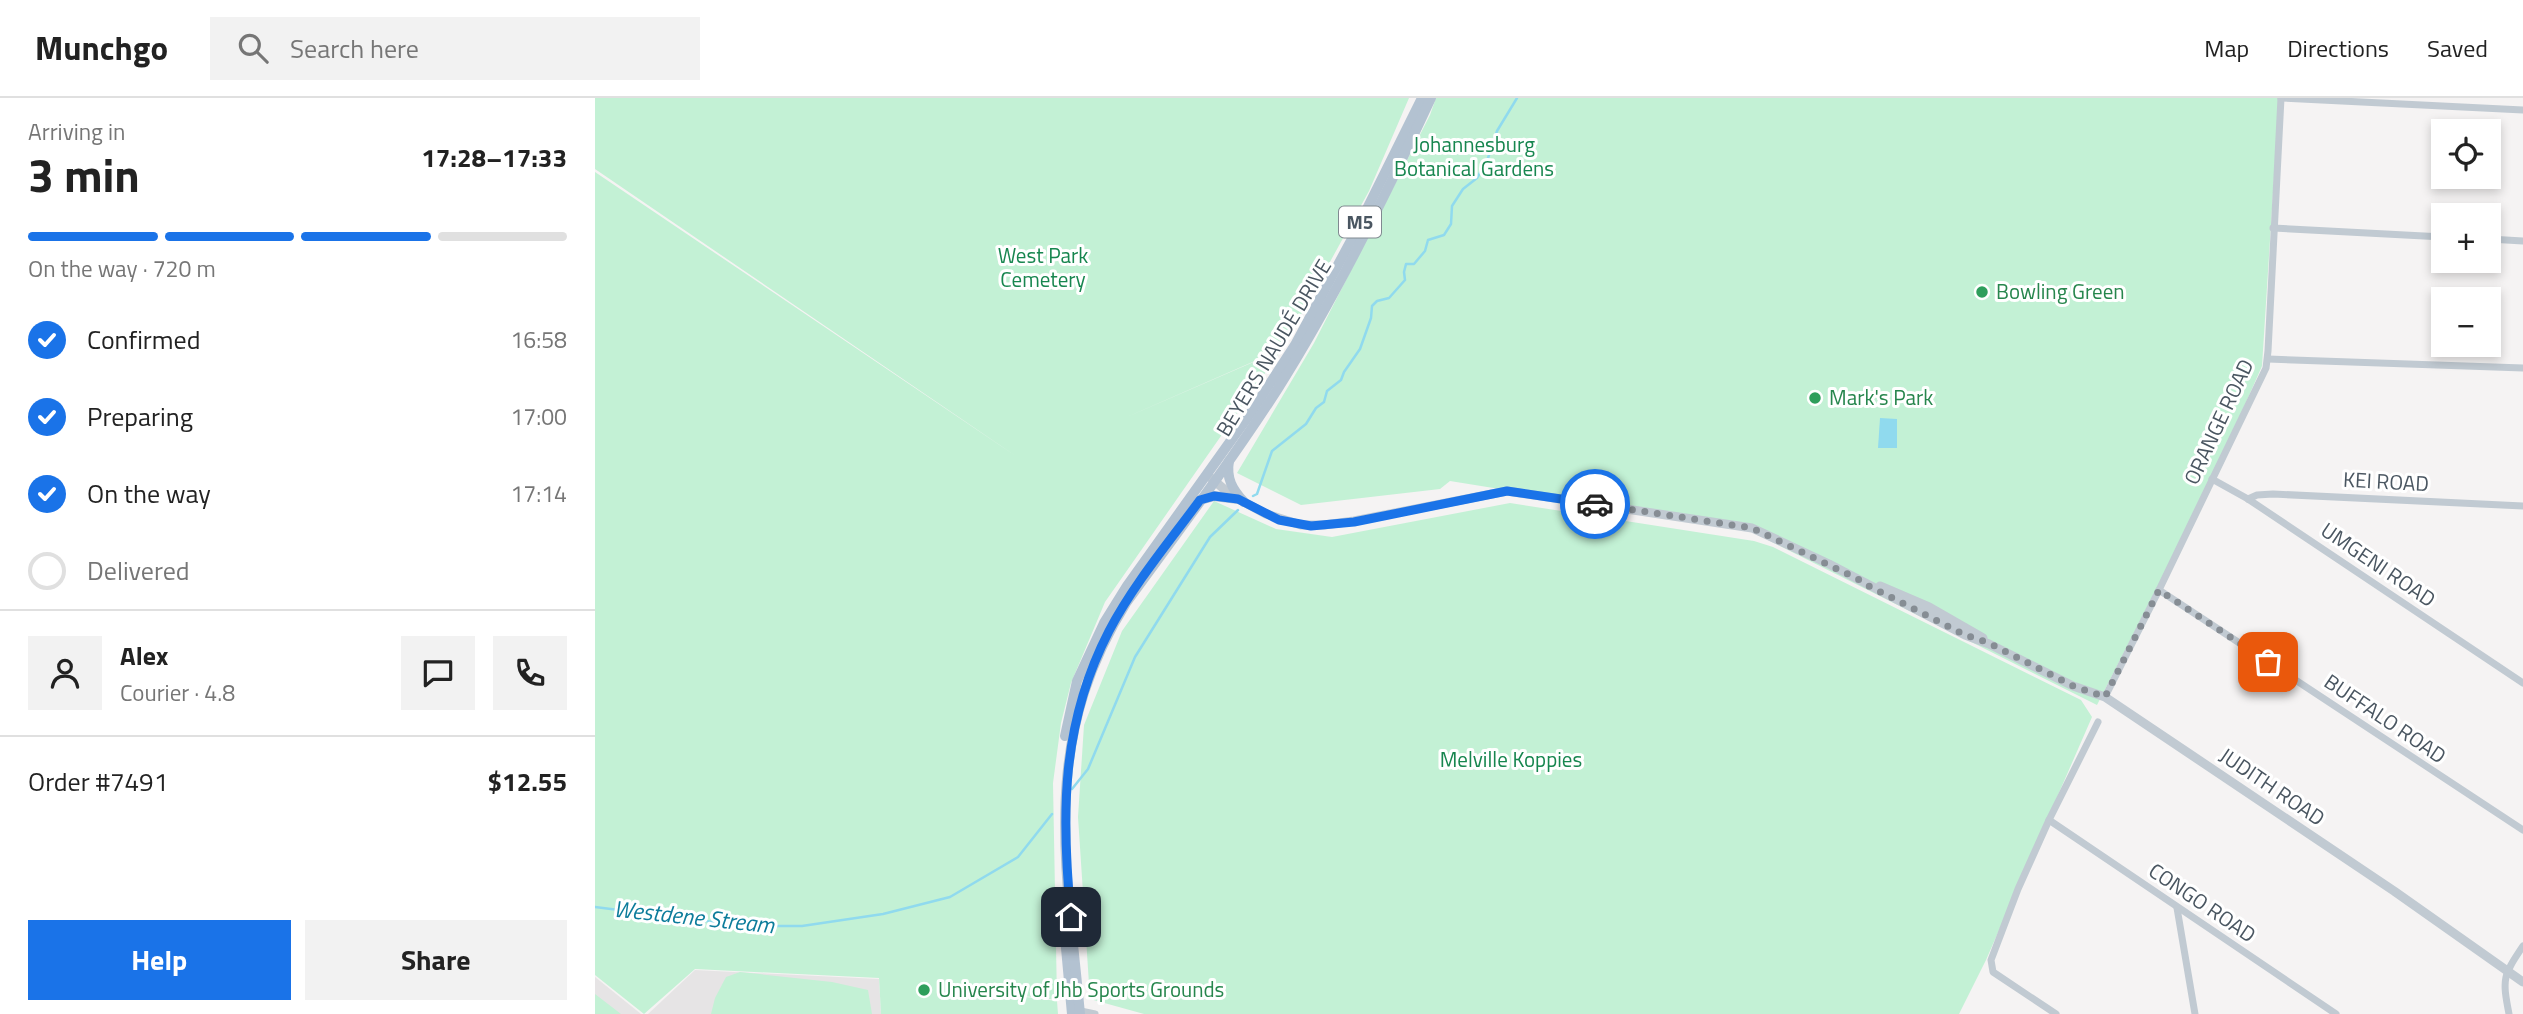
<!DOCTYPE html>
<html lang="en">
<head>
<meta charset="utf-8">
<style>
	:root { --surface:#fff; --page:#f2f2f2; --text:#222; --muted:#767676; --line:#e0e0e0; --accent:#1a73e8 }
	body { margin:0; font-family:"Titillium Web",sans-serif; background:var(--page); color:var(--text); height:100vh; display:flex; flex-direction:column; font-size:26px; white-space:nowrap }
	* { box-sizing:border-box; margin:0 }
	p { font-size:23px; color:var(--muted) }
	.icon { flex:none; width:38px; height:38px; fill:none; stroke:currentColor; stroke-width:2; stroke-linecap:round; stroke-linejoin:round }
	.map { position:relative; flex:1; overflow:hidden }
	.drawer { display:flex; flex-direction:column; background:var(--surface); width:595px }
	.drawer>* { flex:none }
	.controls { position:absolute; left:1836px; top:21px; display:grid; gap:14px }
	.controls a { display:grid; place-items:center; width:70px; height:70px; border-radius:0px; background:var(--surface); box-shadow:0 4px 10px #0003; font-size:35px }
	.pin { position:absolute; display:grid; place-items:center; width:60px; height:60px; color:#fff; margin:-30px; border-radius:14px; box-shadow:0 4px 10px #0006 }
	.courier { position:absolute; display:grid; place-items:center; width:70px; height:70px; margin:-35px; border:5px solid #1a73e8; border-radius:50%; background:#fff; color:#222; box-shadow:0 2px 9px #0007 }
	.summary em { font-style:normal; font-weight:700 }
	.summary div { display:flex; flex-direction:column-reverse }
	.summary { display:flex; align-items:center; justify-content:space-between; height:119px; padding:0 28px }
	h1 { font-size:46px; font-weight:700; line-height:52px }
	.bar { display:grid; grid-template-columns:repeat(4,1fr); gap:10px 7px; align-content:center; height:84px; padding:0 28px }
	.bar i { height:9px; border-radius:5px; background:var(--line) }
	.bar .selected { background:var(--accent) }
	.bar p { grid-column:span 4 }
	.line { display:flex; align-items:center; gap:18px; padding:0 28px; border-top:2px solid var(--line) }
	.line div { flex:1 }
	.round { display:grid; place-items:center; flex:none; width:74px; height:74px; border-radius:0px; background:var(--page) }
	ol { padding:0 28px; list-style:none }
	li { display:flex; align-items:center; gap:21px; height:77px }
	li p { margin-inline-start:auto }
	li .icon { padding:7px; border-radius:50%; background:var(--accent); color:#fff; stroke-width:4 }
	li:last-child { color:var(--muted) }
	li i { width:38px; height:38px; border:4px solid var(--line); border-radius:50% }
	.primary-button { display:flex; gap:14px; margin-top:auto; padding:14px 28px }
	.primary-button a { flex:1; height:80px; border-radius:0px; background:var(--accent); color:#fff; font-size:28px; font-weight:700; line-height:80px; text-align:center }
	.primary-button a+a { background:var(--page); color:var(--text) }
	header { display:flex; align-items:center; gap:42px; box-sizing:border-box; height:98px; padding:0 35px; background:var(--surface); border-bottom:2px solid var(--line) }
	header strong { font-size:33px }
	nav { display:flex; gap:38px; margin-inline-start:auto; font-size:24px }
	.search { width:490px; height:63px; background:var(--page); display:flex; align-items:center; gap:18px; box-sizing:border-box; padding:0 24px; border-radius:0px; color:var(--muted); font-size:26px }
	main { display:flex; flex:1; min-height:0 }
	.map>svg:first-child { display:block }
	.education { fill:#e6e4e5 }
	.green { fill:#c3f1d5 }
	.water { fill:#90daee }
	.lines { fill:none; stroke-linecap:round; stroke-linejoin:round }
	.stream { stroke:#90daee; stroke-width:2.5 }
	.minor { stroke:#c1cad2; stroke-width:7 }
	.tertiary { stroke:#c1cad2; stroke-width:9 }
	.primary { stroke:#b3c2d1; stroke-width:10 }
	.done { stroke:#868d94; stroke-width:7; stroke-dasharray:0 12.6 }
	.route { stroke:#1a73e8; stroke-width:9 }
	.leisure-dot { fill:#2e9e5b; stroke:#fff; stroke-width:2.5 }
	.labels { text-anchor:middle; stroke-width:6; stroke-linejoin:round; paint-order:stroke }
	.shield { fill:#fff; stroke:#808990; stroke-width:2 }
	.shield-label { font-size:19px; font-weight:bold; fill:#4a5661 }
	.park-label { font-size:21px; fill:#17864f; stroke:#fff }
	.leisure-label { font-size:21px; fill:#27864d; stroke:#fff; text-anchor:start }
	.street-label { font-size:21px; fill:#4a5661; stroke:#fff }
	.water-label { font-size:23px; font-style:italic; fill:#0c7c9b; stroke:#fff }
</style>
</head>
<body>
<header>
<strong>Munchgo</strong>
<div class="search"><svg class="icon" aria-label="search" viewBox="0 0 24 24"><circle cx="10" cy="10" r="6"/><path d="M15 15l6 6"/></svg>Search here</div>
<nav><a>Map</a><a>Directions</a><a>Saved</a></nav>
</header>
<main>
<section class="drawer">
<div class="summary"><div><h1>3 min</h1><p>Arriving in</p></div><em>17:28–17:33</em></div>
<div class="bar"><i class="selected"></i><i class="selected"></i><i class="selected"></i><i></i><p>On the way · 720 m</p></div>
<ol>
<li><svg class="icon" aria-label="check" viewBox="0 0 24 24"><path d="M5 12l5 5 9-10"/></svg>Confirmed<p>16:58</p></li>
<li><svg class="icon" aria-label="check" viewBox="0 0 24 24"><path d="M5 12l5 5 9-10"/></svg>Preparing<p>17:00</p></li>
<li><svg class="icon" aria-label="check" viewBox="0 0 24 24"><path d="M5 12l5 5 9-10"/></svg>On the way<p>17:14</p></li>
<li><i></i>Delivered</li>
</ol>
<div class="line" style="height:126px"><a class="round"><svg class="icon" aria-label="person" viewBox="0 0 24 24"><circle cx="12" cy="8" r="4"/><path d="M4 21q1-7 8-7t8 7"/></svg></a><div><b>Alex</b><p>Courier · 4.8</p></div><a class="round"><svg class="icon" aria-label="chat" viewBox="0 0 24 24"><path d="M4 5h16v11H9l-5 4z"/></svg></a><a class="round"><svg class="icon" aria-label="phone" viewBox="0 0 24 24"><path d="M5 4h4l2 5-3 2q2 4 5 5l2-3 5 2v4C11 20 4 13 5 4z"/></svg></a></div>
<div class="line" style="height:91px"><div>Order #7491</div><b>$12.55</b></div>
<div class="primary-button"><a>Help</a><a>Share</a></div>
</section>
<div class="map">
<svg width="1928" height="916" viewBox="0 0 1928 916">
	<rect width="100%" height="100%" fill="#f5f3f3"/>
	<g class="education">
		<path d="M100,872L284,881L286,916H53Z"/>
		<path d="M0,879L46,916H0Z"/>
	</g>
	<g class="green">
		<path d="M0,0H814L774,93L687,251L525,322L686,252L510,504L476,585L466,625L458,685L462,902L378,892L462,903L463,916H286L284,880L100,871L49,916L0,877V74L431,365L0,71Z"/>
		<path d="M841,0H1684L1667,268L1615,386L1502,607L1149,430L855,383L845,391L706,407L642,375L719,245L835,17Z"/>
		<path d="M619,403L681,431L737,439L915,405L1159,443L1178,449L1486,602L1497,619L1391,862L1364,916H549L495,901L483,719L489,627L527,533Z"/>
		<path d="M145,874L237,884L273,892L277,916H116L120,900L131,879Z"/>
		<path d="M0,896L26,916H27H0Z"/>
	</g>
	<path class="water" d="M1285,320L1302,321V350H1283Z"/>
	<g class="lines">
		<g class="stream">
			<path d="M658,398L662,396L677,353L711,326L721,310L729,304L732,293L746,282L749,274L765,251L776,220L777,208L782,203L794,200L810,182L809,174L811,166H819L830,153L833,142L849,137L856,126L857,108L868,91L882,80L892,63L902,33L922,0"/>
			<path d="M477,691L493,671L540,559L615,439L643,412"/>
			<path d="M0,809L150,828H207L288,816L355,799L423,759L457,716"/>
		</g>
		<g class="minor">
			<path d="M1686,0L1928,12"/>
			<path d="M1678,130L1848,139"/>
			<path d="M1894,141L1928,143"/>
			<path d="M1673,261L1928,270"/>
			<path d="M1617,381L1653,401L1928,585"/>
			<path d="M1653,401L1662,397L1678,396L1928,408"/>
			<path d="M1564,492L1928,732"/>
			<path d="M1510,599L1564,492L1671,270L1673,253L1686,0"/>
			<path d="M1454,722L1741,916"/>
			<path d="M1582,810L1600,916"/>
			<path d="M481,912L500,916"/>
			<path d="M1461,916L1398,874L1396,862L1423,791L1454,722L1503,624"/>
			<path d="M1914,916C1907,880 1908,878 1928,848"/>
		</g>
		<g class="tertiary">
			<path d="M616,380L636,397L671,416L706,427H729L759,423L912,393L1157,430L1234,466L1370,537L1394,546L1478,588L1510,599L1799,793L1928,884"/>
			<path d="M1285,488L1334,509L1388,540"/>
		</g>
		<g class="primary">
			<path d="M634,363C631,380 637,391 649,404"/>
			<path d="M605,402L619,398L643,401"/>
			<path d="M470,638L482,583L509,525L532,488L657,313L700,247L759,137L827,0"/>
			<path d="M469,828L477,916"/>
			<path d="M485,916C471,764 445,643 531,505C582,435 635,365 682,292C739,202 791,97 836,0"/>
		</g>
	</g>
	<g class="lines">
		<path class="done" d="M1000,406L1157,430L1263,481L1272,487L1370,537L1394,545L1478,588L1510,599L1564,492L1673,564"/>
		<path class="route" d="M476,819C466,717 466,626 514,533C538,487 574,444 605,402L619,398L643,401L684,422L716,428L759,424L912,393L1000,406"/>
	</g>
	<g class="leisure-dot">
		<circle cx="1387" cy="194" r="7"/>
		<circle cx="1220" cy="300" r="7"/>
		<circle cx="329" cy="892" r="7"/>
	</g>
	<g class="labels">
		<rect class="shield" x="744" y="108.5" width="42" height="31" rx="5"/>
		<g class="shield-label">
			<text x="765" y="131">M5</text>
		</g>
		<g class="park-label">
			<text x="879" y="54">Johannesburg<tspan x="879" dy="24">Botanical Gardens</tspan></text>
			<text x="448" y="165">West Park<tspan x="448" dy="24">Cemetery</tspan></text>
			<text x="916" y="669">Melville Koppies</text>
		</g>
		<g class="leisure-label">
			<text x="1401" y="201">Bowling Green</text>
			<text x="1234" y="307">Mark's Park</text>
			<text x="343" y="899">University of Jhb Sports Grounds</text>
		</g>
		<g class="street-label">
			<text transform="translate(679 250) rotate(-59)" y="7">BEYERS NAUDÉ DRIVE</text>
			<text transform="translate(1624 324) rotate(-65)" y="7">ORANGE ROAD</text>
			<text transform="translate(1791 384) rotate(3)" y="7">KEI ROAD</text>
			<text transform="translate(1783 467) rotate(34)" y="7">UMGENI ROAD</text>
			<text transform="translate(1790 621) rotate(34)" y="7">BUFFALO ROAD</text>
			<text transform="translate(1677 689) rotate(34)" y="7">JUDITH ROAD</text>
			<text transform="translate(1607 805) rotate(34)" y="7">CONGO ROAD</text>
		</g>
		<g class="water-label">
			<text transform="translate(99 819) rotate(6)" y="8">Westdene Stream</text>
		</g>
	</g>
</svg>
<div class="controls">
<a><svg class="icon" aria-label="locate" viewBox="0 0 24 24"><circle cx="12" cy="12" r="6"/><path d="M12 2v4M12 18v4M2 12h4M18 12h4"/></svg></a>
<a>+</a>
<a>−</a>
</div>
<div class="pin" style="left:1673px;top:564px;background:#ea580c"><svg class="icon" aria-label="bag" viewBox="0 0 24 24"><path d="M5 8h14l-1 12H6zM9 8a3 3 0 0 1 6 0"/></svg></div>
<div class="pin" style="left:476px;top:819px;background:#1f2937"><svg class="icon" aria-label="home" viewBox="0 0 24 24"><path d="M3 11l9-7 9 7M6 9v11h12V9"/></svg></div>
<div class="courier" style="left:1000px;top:406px"><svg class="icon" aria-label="car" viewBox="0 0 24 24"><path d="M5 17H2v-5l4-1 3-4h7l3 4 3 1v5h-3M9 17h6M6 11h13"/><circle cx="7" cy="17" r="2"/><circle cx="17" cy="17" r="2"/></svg></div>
</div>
</main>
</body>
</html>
